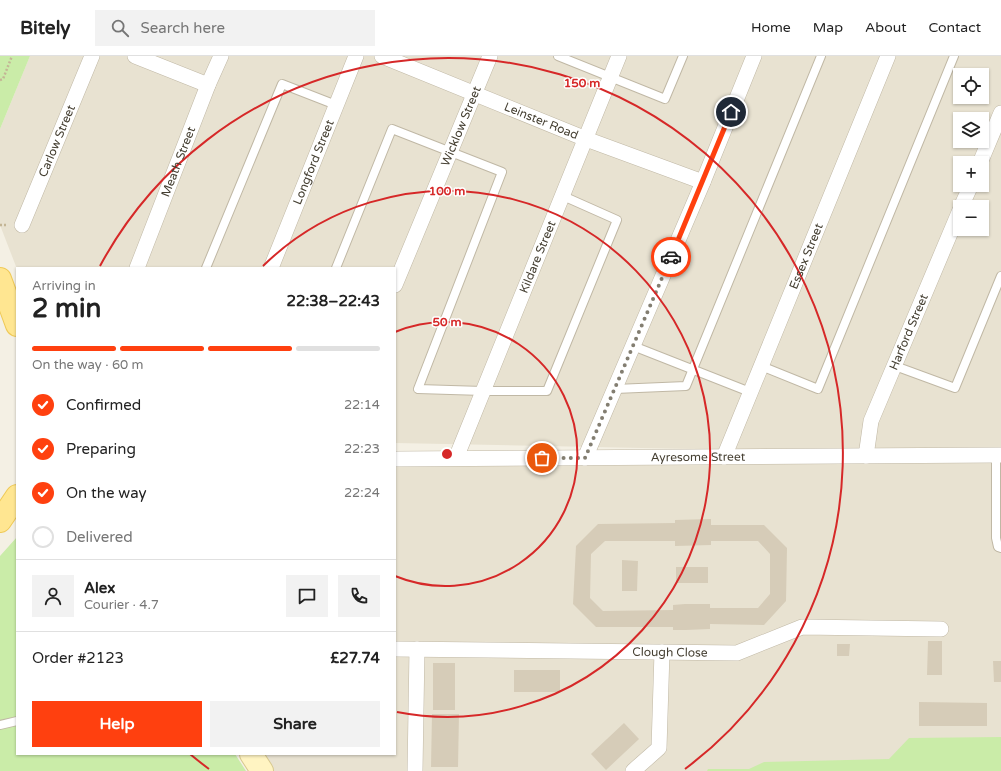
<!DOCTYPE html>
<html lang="en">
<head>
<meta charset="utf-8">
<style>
	:root { --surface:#fff; --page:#f2f2f2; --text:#222; --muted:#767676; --line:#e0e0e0; --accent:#ff400f }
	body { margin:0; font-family:"Varela Round",sans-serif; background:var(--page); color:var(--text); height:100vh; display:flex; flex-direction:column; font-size:15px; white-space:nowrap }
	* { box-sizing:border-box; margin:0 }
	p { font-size:13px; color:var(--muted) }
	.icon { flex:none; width:22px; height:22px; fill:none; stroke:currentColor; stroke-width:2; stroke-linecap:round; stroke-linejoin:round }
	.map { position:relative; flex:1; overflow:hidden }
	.details { position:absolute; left:16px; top:211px; width:380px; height:488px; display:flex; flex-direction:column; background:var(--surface); border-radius:0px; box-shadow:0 1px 3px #0004 }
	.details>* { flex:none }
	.tools { position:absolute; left:953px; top:12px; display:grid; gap:8px }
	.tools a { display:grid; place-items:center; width:36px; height:36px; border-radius:0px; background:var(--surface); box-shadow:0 1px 3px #0004; font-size:20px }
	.pin { position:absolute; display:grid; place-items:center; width:34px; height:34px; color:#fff; margin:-17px; border:2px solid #fff; border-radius:50%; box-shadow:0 1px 4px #0007 }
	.courier { position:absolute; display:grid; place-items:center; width:40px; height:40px; margin:-20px; border:3px solid #ff400f; border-radius:50%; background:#fff; color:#222; box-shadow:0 1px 5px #0007 }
	.summary em { font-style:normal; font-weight:700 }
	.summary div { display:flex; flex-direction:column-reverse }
	.summary { display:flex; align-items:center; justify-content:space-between; height:68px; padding:0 16px }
	h1 { font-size:26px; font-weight:700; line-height:30px }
	.bar { display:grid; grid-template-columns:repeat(4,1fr); gap:6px 4px; align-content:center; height:48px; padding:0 16px }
	.bar i { height:5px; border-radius:3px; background:var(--line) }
	.bar .on { background:var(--accent) }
	.bar p { grid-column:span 4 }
	.line { display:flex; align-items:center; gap:10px; padding:0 16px; border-top:1px solid var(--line) }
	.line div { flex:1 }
	.round { display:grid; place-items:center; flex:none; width:42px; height:42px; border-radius:0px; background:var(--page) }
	ol { padding:0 16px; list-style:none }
	li { display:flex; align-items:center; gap:12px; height:44px }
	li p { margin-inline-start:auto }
	li .icon { padding:4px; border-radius:50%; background:var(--accent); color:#fff; stroke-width:4 }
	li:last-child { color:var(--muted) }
	li i { width:22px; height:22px; border:2px solid var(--line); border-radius:50% }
	.primary-button { display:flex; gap:8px; margin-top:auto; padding:8px 16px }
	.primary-button a { flex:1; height:46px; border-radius:0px; background:var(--accent); color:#fff; font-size:16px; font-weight:700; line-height:46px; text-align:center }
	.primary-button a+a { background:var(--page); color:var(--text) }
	header { display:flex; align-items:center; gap:24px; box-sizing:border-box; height:56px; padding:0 20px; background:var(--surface); border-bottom:1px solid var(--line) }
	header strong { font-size:19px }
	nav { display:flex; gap:22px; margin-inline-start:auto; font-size:14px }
	.search { width:280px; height:36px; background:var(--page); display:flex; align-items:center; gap:10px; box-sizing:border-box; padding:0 14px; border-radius:0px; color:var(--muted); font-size:15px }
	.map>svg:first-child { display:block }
	.residential { fill:#e8e2d1; fill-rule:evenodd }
	.green { fill:#caeca8 }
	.building { fill:#d6ccb8; fill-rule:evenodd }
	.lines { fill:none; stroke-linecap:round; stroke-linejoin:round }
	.lane-casing { stroke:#c0b8a5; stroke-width:10 }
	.street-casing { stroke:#c0b8a5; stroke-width:16 }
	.secondary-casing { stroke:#d8c98f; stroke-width:24 }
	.primary-casing { stroke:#efc957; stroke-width:24 }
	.path { stroke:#c3b595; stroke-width:2.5; stroke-dasharray:2 2; stroke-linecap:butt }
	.lane { stroke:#fff; stroke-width:8 }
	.street { stroke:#fff; stroke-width:15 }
	.secondary { stroke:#fff4c2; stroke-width:22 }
	.primary { stroke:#ffe691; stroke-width:22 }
	.done { stroke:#837e71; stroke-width:4; stroke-dasharray:0 7.2 }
	.route { stroke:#ff400f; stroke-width:5 }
	.ring { fill:none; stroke:#d62828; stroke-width:2 }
	.labels { text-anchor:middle; stroke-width:3; stroke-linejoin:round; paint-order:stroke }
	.street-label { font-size:12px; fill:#464033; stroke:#fff }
	.centre { fill:#d62828; stroke:#fff; stroke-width:2 }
	.ring-label { font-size:12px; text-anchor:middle; font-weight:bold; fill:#d62828; stroke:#fff; stroke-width:3; stroke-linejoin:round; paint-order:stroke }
</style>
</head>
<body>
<header>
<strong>Bitely</strong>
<div class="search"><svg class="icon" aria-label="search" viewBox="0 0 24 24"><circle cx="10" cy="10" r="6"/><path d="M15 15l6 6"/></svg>Search here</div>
<nav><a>Home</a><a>Map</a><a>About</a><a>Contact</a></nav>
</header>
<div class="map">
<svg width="1001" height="715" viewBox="0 0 1001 715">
	<rect width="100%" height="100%" fill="#f4f0e4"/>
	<path class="residential" d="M30,0H1001V715H273L262,698H395V406L890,397L395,387V212H17V213L0,169V73ZM960,19H982V41H960ZM960,63H982V85H960ZM960,107H982V129H960ZM960,151H982V173H960Z"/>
	<g class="green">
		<path d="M0,0H30L0,73Z"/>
		<path d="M17,481V698H235L246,715H0V500Z"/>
		<path d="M1001,681V715H707L708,713H749L764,706L889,703L909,682Z"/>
	</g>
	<g class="building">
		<path d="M711,463V469H764L787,492L786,545L764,569L710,568V573L686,574H673V571H596L573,548L576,490L598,468L675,467V464ZM605,485H675V490L711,489V485H758L770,498V538L758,552H710V548H685L673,549V554L603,555L590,542L591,498Z"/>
		<path d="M622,504L638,505L637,535H622Z"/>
		<rect x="676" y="511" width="32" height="16"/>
		<path d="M928,585H942V619H927Z"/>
		<path d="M837,588H850L849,600H837Z"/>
		<path d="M993,605H1001V626H994Z"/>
		<rect x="433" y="607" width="22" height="47"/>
		<rect x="514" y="614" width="46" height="22"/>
		<path d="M919,646L987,647V670H919Z"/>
		<path d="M432,658H459L458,711H431Z"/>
		<path d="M624,667L639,683L606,714L591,698Z"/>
	</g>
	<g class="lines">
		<g class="lane-casing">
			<g id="lane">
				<path d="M558,0L665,43L683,0"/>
				<path d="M206,212L282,28L336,49"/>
				<path d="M336,212L392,73L502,116L418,333L483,335H547L617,164L563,140"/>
				<path d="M633,290L750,336"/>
				<path d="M761,310L818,333L954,0"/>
				<path d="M895,310L955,332L1001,220"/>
				<path d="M615,333L686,330L821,0"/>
				<path d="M996,399V482L998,491L1001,492"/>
				<path d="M0,669L17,665"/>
			</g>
		</g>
		<g class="street-casing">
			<g id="street">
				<path d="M135,0L208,29"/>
				<path id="s1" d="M382,0L586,83L703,126"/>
				<path d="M980,107L1001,57"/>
				<path d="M961,151L971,129"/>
				<path id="s2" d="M22,169L92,0"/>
				<path id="s3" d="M137,212L208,29L221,0"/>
				<path id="s4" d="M271,212L356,0"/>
				<path id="s5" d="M395,229L490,0"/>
				<path id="s6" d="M866,400L871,365L960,154"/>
				<path id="s7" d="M724,401L888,0"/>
				<path id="s8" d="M456,402L619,0"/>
				<path d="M585,402L703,126L754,0"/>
				<path id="s9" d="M395,403L1001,399"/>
				<path id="s10" d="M395,593L737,597L802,571L941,573"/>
				<path d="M415,715L417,593"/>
				<path d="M633,715L659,692L662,596"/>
			</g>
		</g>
		<g class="secondary-casing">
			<path id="secondary" d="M251,698L262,715"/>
		</g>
		<g class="primary-casing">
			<g id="primary">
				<path d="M0,223L17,269"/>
				<path d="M0,465L17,440"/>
			</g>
		</g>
		<g class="path">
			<path d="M0,24L3,23L12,0"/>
			<path d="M0,169H7"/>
		</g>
		<use href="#lane" class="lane"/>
		<use href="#street" class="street"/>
		<use href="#secondary" class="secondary"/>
		<use href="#primary" class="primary"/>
	</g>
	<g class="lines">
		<path class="done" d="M542,402H585L671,201"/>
		<path class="route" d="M671,201L731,56"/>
	</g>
	<g class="ring">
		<path d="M395 276A132 132 0 1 1 395 520"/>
		<path d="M263 210A263 263 0 1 1 397 656"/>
		<path d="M209 713A395 395 0 0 1 190 698M100 210A395 395 0 1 1 685 713"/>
	</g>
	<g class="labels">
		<g class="street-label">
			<text dy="4" stroke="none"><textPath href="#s1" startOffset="172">Leinster Road</textPath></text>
			<text dy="4" stroke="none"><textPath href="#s5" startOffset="172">Wicklow Street</textPath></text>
			<text dy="4" stroke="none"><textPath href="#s2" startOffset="91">Carlow Street</textPath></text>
			<text dy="4" stroke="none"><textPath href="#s3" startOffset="114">Meath Street</textPath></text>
			<text dy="4" stroke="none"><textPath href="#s4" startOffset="114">Longford Street</textPath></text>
			<text dy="4" stroke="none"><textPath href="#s7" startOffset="217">Essex Street</textPath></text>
			<text dy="4" stroke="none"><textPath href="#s8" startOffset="217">Kildare Street</textPath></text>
			<text dy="4" stroke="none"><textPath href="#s6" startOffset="132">Harford Street</textPath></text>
			<text dy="4" stroke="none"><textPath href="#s9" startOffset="303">Ayresome Street</textPath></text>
			<text dy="4" stroke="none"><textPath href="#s10" startOffset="275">Clough Close</textPath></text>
		</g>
	</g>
	<circle cx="447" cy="398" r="6" class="centre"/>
	<g class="ring-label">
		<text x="582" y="31">150 m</text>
		<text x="447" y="139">100 m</text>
		<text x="447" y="270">50 m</text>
	</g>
</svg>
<div class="tools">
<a><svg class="icon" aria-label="locate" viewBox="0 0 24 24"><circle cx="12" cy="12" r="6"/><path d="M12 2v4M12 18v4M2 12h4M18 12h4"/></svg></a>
<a><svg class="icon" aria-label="layers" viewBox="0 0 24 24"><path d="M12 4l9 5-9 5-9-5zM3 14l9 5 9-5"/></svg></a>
<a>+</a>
<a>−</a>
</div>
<div class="pin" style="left:542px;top:402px;background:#ea580c"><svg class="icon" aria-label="bag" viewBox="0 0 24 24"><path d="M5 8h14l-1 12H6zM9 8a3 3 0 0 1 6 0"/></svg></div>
<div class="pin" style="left:731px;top:56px;background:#1f2937"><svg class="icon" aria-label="home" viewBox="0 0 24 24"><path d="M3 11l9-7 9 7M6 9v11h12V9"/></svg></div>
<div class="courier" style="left:671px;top:201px"><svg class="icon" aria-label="car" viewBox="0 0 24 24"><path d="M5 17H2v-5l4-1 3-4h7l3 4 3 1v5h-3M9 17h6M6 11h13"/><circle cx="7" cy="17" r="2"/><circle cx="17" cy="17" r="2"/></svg></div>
<section class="details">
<div class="summary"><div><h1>2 min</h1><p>Arriving in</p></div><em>22:38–22:43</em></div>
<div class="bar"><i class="on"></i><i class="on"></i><i class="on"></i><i></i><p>On the way · 60 m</p></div>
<ol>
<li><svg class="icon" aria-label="check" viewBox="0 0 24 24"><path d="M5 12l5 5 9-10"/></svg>Confirmed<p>22:14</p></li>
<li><svg class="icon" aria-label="check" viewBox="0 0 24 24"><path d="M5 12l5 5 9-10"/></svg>Preparing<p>22:23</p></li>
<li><svg class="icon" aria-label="check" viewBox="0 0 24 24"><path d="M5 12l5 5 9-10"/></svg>On the way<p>22:24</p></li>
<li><i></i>Delivered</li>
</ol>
<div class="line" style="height:72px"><a class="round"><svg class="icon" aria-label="person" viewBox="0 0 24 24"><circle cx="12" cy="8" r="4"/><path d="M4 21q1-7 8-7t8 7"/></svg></a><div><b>Alex</b><p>Courier · 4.7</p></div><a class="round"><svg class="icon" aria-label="chat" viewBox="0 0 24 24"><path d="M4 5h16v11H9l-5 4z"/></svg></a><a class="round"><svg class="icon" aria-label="phone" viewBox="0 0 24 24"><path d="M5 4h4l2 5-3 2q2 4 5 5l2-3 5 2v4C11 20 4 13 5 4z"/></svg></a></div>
<div class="line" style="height:52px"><div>Order #2123</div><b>£27.74</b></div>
<div class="primary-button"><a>Help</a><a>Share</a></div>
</section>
</div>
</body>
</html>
